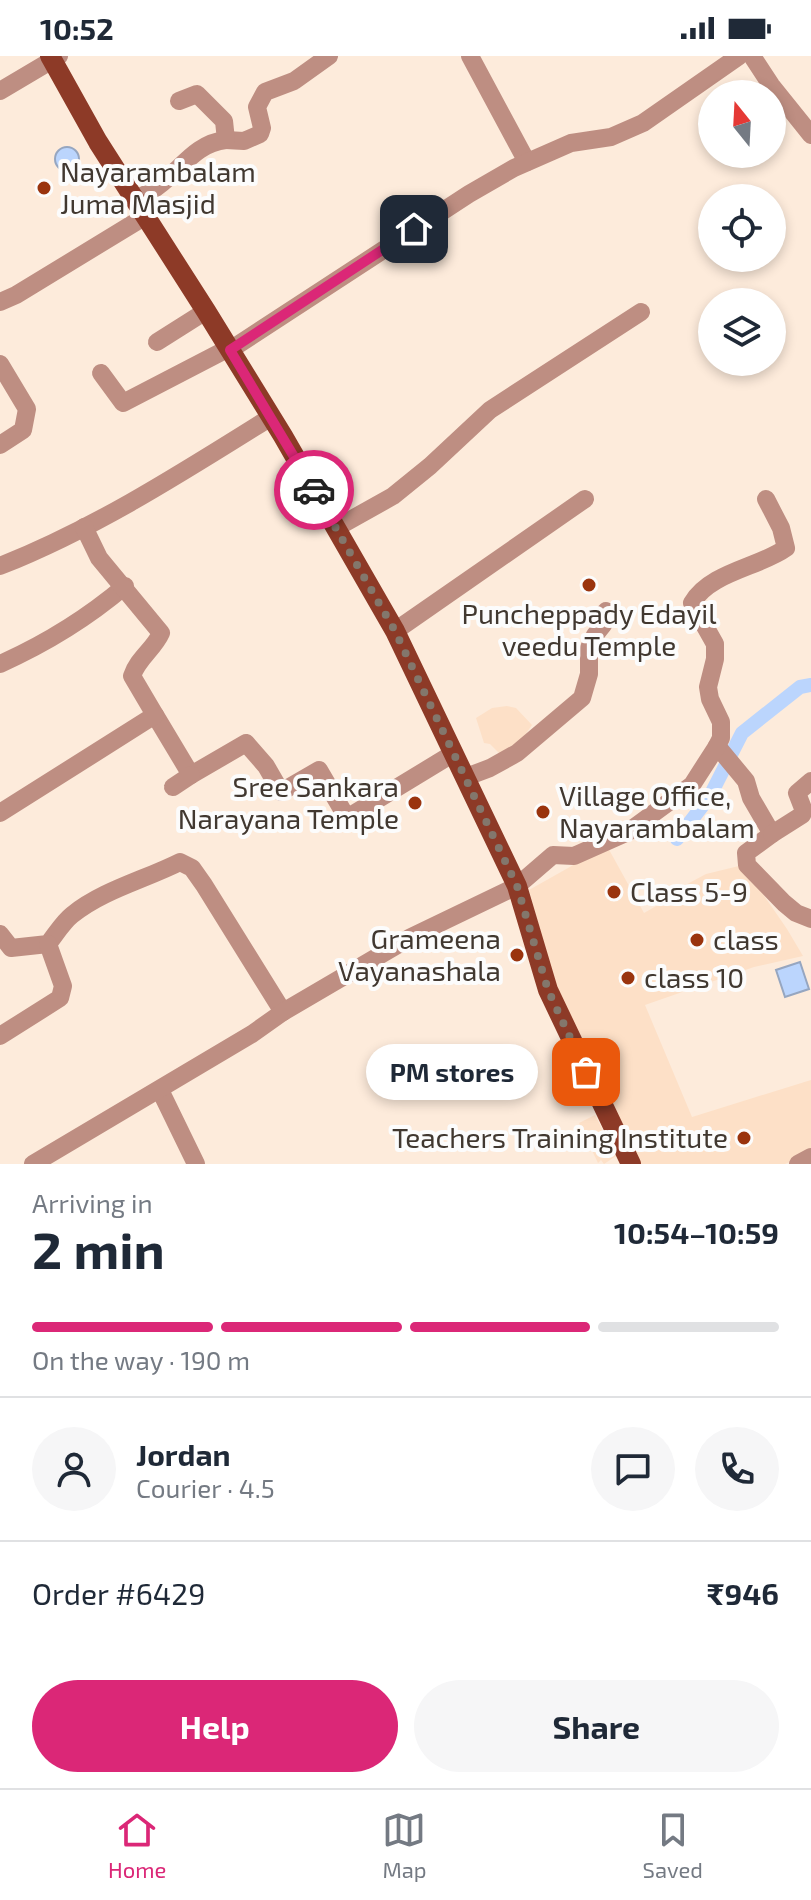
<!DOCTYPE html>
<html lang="en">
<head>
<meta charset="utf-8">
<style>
	:root { --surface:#fff; --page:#f6f6f7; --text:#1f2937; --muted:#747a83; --line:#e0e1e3; --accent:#db2777 }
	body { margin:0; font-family:"Exo 2",sans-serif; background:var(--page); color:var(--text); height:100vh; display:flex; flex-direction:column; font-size:30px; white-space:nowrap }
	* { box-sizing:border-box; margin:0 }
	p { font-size:26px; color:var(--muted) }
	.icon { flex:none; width:44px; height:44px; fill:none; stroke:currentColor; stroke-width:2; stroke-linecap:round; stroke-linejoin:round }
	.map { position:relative; height:1108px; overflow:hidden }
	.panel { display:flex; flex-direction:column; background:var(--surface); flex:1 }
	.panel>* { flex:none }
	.needle { width:52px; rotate:342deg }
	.tools { position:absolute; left:698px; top:24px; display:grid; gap:16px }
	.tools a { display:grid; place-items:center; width:88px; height:88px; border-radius:50%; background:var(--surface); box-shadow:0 4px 12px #0003; font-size:40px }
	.pin { position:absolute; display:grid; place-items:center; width:68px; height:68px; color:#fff; margin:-34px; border-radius:16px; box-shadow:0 4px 12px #0006 }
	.courier { position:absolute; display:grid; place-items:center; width:80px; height:80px; margin:-40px; border:6px solid #db2777; border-radius:50%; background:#fff; color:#222; box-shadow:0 2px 10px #0007 }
	.bubble { position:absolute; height:56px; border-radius:28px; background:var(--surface); box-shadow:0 4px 12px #0003; font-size:26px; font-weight:700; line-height:56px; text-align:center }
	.overview em { font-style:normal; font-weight:700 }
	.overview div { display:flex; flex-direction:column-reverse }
	.overview { display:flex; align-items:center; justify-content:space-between; height:136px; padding:0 32px }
	h1 { font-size:52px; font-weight:700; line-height:60px }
	.bar { display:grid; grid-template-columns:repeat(4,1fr); gap:12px 8px; align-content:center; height:96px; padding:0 32px }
	.bar i { height:10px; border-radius:6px; background:var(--line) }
	.bar .current { background:var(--accent) }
	.bar p { grid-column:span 4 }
	.line { display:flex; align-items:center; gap:20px; padding:0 32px; border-top:2px solid var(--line) }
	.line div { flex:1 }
	.round { display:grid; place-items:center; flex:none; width:84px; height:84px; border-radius:42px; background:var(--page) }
	.cta { display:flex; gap:16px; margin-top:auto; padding:16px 32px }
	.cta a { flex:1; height:92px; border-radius:48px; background:var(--accent); color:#fff; font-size:32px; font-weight:700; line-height:92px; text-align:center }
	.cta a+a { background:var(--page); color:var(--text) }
	.status { display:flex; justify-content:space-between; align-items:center; height:56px; padding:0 40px; background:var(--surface); direction:ltr }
	.status svg { height:22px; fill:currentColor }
	.menu { display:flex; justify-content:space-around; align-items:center; height:112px; border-top:2px solid var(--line); background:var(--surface); font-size:22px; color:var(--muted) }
	.menu a { display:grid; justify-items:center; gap:4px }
	.menu .current { color:var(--accent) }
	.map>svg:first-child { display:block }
	.built { fill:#fde0c7 }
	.water { fill:#bbd5fd; stroke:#96a6c0; stroke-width:2 }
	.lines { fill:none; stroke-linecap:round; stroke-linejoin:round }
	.canal { stroke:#bbd5fd; stroke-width:14 }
	.minor { stroke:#be8e82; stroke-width:18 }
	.major { stroke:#8d3a27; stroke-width:20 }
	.done { stroke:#83776c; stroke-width:8; stroke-dasharray:0 14.4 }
	.route { stroke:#db2777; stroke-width:10 }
	.poi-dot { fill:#9a340e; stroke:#fcfcfc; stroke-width:3 }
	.labels { text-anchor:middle; stroke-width:8; stroke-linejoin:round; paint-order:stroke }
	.poi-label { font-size:28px; fill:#413830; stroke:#fcfcfc; text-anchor:start }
</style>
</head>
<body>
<div class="status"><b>10:52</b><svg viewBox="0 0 49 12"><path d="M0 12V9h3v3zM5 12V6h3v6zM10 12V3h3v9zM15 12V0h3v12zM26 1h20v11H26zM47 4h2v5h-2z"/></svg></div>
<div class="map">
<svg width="811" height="1108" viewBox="0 0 811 1108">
	<rect width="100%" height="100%" fill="#fdebdb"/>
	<g class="built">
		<path d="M507,650L516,652L532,669L523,682L500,698L490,688L484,687L476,662L492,652Z"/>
		<path d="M607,790L644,857L665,845L663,841L706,818L743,809L787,873L803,900L754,911L645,949L692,1061L811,1024V1097L785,1108H639L632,1096L647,1089L641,1076L627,1082L555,929L529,834Z"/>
		<path d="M595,1059L616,1100L604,1108L601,1104L598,1107L579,1067Z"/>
	</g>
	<g class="water">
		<circle cx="67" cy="103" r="12"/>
		<path d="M800,906L809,933L785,941L776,914Z"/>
	</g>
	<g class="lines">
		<path class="canal" d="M677,783L710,740L742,677L800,631L811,629"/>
		<g class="minor">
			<path d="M470,0L527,106"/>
			<path d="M752,0L771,29L811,79"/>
			<path d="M0,35L59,0"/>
			<path d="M226,84L244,85L260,78L262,72L257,51L265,36L294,25L329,0"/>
			<path d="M133,143C139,141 146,139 151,135C178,119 193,87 226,84L224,65L197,38L179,45"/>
			<path d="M0,246L16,239L144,161"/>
			<path d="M157,286L206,255"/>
			<path d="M230,294L469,138L514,112L571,87L611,81L643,67L739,0"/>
			<path d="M0,308L27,353L23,374L0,389"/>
			<path d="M101,317L123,347L229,292"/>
			<path d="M336,472L393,440L430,410L490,354L641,256"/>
			<path d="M0,510C96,472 183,416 271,361"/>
			<path d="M395,575L585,443"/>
			<path d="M0,608C47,587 86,563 125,530"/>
			<path d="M155,659L191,719L246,687L266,710L281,736L319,714L347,762L454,697"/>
			<path d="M717,690L746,725L751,742L772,778L746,797L747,809L784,847L796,857L811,863"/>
			<path d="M466,721L490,712L517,697L582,642L589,618V592L595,579L603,569L606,555"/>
			<path d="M173,731L191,719"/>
			<path d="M0,757L155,659L132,620C138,602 154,593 161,577L99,502L84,471"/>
			<path d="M772,778L802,759L804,755L797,737L811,725"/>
			<path d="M0,878L11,892L48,888C56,878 63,866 72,859C103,834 144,824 180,806L192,812L204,829L283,956"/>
			<path d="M0,980L60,942L63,930L48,888"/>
			<path d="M160,1034L196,1108"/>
			<path d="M33,1108L252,978L283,956L411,881L517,830L553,799L574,800L628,776L692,729L717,690L721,682V666L710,643L708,631L715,603V588L692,547C710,516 760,511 786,492L781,472L766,443"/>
			<path d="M798,1108L811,1101"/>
		</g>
		<path class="major" d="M50,0L98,86L206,255L283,380L395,575L517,830L548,934L631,1108"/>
	</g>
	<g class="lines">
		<path class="done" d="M314,434L395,575L517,830L548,934L586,1016"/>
		<path class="route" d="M314,434L230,294L414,173"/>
	</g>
	<g class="poi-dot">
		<circle cx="44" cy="132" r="8"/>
		<circle cx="589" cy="529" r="8"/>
		<circle cx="415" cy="747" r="8"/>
		<circle cx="543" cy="756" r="8"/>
		<circle cx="614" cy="836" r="8"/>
		<circle cx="697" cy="884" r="8"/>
		<circle cx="517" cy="899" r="8"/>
		<circle cx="628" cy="922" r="8"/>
		<circle cx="744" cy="1082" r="8"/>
	</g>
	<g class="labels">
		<g class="poi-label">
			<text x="60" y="126">Nayarambalam<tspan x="60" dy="32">Juma Masjid</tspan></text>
			<text x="589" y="568" text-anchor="middle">Puncheppady Edayil<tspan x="589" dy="32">veedu Temple</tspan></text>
			<text x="399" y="741" text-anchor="end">Sree Sankara<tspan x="399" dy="32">Narayana Temple</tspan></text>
			<text x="559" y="750">Village Office,<tspan x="559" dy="32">Nayarambalam</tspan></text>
			<text x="630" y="846">Class 5-9</text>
			<text x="501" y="893" text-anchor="end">Grameena<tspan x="501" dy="32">Vayanashala</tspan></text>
			<text x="713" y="894">class</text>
			<text x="644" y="932">class 10</text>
			<text x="728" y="1092" text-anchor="end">Teachers Training Institute</text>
		</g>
	</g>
</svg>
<div class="tools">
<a><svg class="needle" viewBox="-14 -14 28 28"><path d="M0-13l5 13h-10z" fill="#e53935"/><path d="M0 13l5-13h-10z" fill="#747a83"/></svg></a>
<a><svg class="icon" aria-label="locate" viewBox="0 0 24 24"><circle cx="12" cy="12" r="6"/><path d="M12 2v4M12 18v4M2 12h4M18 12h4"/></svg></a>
<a><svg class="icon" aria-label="layers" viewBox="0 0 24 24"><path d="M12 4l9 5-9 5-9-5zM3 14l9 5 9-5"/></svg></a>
</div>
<div class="pin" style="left:586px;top:1016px;background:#ea580c"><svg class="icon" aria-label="bag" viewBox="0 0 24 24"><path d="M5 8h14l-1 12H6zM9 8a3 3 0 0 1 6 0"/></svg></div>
<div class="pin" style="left:414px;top:173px;background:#1f2937"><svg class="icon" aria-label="home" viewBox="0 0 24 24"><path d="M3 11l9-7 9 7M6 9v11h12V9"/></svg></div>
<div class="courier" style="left:314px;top:434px"><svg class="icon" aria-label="car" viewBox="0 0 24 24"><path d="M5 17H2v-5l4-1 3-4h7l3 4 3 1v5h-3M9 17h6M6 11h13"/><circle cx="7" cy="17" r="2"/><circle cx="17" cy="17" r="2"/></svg></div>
<div class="bubble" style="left:366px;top:988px;width:172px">PM stores</div>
</div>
<section class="panel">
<div class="overview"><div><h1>2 min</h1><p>Arriving in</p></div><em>10:54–10:59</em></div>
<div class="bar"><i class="current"></i><i class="current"></i><i class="current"></i><i></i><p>On the way · 190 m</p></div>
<div class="line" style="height:144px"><a class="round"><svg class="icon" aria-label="person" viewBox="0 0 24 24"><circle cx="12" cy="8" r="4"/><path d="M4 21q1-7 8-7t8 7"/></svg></a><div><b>Jordan</b><p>Courier · 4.5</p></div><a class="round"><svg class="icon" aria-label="chat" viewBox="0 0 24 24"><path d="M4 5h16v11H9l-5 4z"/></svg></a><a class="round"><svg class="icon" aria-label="phone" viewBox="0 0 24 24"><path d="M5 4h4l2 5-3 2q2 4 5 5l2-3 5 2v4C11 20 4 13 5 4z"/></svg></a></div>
<div class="line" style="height:104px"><div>Order #6429</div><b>₹946</b></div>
<div class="cta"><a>Help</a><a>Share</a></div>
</section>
<nav class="menu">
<a class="current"><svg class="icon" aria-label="home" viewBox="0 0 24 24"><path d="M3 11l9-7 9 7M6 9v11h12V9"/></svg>Home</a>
<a><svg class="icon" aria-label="map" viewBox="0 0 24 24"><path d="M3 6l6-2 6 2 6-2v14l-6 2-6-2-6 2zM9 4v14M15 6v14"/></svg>Map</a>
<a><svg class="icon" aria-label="saved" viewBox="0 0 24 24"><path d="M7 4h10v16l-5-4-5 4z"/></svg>Saved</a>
</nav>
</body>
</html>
